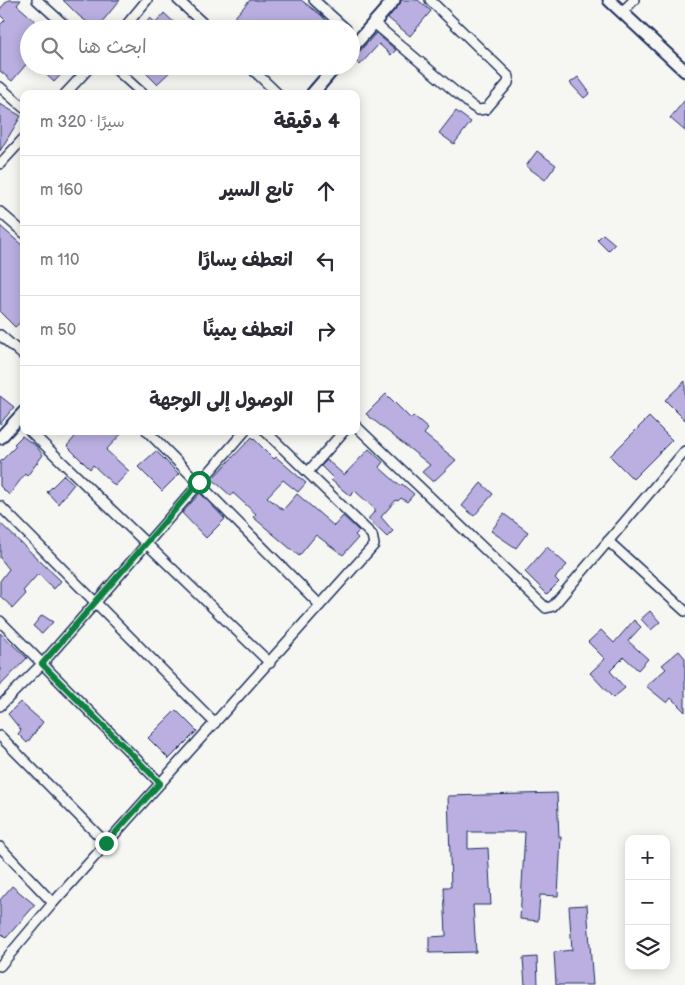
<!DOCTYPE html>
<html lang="ar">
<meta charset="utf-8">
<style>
:root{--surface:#fff;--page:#f7f7f7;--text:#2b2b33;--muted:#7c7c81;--line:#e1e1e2}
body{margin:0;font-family:"Balsamiq Sans","Playpen Sans Arabic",sans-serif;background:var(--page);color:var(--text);direction:rtl}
.controls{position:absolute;right:15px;bottom:15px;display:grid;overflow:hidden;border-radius:10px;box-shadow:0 2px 12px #0003}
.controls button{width:45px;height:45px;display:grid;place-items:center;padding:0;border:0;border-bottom:1px solid var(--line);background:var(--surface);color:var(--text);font:25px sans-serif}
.stop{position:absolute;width:15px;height:15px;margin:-11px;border:4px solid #0b8043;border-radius:50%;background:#fff}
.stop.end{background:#0b8043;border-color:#fff;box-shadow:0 1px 5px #0008}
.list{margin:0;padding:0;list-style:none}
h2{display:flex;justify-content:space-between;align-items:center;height:65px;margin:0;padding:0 20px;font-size:21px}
h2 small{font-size:16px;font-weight:400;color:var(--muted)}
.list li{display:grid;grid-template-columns:32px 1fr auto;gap:15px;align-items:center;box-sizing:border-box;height:70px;padding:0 20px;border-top:1px solid var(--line)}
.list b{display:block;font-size:19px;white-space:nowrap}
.list em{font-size:16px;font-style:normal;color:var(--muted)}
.icon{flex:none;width:28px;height:28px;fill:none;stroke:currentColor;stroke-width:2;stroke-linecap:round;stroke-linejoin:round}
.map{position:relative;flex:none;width:685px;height:985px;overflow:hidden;direction:ltr}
.search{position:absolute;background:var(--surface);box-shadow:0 2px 12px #0003;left:20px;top:20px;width:340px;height:55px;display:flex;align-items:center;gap:12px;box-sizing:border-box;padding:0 18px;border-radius:28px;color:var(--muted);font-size:19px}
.panel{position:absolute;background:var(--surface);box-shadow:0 2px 12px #0003;left:20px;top:90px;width:340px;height:345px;border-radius:10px;direction:rtl}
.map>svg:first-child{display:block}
.building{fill:#baafe0;stroke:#1b2f5e}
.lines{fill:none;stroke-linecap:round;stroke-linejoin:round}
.minor-casing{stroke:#1b2f5e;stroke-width:12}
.tertiary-casing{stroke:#1b2f5e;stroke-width:15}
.minor{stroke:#f6f6f2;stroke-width:9}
.tertiary{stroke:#f6f6f2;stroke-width:11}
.route{stroke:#0b8043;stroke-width:6}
</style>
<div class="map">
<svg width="685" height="985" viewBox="0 0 685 985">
<rect width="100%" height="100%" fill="#f6f6f2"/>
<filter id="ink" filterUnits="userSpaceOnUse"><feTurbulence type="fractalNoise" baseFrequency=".02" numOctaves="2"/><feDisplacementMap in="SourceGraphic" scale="10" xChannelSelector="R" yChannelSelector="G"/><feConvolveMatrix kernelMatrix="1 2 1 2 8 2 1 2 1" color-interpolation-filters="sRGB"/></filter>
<g filter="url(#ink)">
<!-- building -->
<g class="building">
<path d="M8,0H21L17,5L44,29H29V61L12,81L0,71V25L5,20L0,15V9Z"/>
<path d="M63,0H120L96,29L78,15Z"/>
<path d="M250,0H301L321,15L334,29H224Z"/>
<path d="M401,0H418L431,11L410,36L388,18Z"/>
<path d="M164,13L181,29H141L150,18L156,23Z"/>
<path d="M376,33L396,50L391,55L379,44L360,65L353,59Z"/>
<path d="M37,66H69L54,82Z"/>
<path d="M147,66H176L157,84L143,70Z"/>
<path d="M578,77L590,93L584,98L570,83Z"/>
<path d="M685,100V131L670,118Z"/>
<path d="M0,104L21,116L0,151Z"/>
<path d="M456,111L471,122L454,144L439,133Z"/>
<path d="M537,151L556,165L545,180L526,166Z"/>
<path d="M0,226L24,247V319L15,327L0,312Z"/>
<path d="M603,234L615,244L608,251L597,240Z"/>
<path d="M685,381V420L665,400Z"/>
<path d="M386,394L411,419L413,416L428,429L424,434L456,460L433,482L422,472L430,465L366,414Z"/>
<path d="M0,396L14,407L0,424Z"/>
<path d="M649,417L672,440L633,479L610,456Z"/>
<path d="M80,431H124L106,450L129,471L115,486L93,465L90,469L67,446Z"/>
<path d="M22,436L36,446L43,455L27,476L25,474L9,495L0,486V462L16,446L14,444Z"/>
<path d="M252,437L274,459L276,457L306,483L298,492L283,480L267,497L283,510L297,494L334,526L343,516L359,531L355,535L358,538L343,555L316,535L299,556L253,517L256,514L233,493L231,496L212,479Z"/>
<path d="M369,449L383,462L379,467L400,486L402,484L414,494L407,502L401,498L398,501L396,500L381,517L393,531L387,537L368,519L376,510L355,491L350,496L331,480L333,478L321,466L327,460L344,475Z"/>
<path d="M156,451L179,474L162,491L138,467Z"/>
<path d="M64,475L74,484L58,504L47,492Z"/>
<path d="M481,483L493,494L474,516L462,506Z"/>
<path d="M200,493L225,519L206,538L182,513Z"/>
<path d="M504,514L528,532L516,548L491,531Z"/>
<path d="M0,523L61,581L54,589L38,574L23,591L26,594L13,608L0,596V581L9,569L0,558Z"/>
<path d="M547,547L567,565L555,578L559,582L547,594L525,572Z"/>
<path d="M650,611L660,622L651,630L641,619Z"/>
<path d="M42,615L53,622L42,634L33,626Z"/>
<path d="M634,620L641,627L628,641L648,659L638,670L624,657L610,671L625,688L613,698L590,673L605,659L588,642L601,630L614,643Z"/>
<path d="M0,633L27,658L0,686Z"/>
<path d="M679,651L685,658V712L671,698L667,703L646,686L666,669L662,665Z"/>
<path d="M20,702L43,722L27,743L18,734L21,730L8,714Z"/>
<path d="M176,710L197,731L169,759L148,738Z"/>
<path d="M557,793L559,837H561L558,896L540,895L538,921L520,919L525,832H468V849L488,848L491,905H473L476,952L429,953V937L446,936L444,887H451L448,796Z"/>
<path d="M12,886L35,905L6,938L0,932V900Z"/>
<path d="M587,905L593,985H556L554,952L572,950L569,906Z"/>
<path d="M537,957L538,985H525L523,958Z"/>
</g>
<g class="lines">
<defs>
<g id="minor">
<path d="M37,0L69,29"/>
<path d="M178,0L209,29"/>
<path d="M314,0L346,29"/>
<path d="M622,12L634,0"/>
<path d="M374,23L472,106L478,110L486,109L508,83L509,77L430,0"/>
<path d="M123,29L147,0"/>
<path d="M112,66L143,94"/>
<path d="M249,66L278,94"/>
<path d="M0,87L24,108"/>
<path d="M65,94L91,66"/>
<path d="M0,164L24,138"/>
<path d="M0,212L24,233"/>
<path d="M0,335L24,356"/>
<path d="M356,426L546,608L553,606L685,451"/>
<path d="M30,431L270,663"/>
<path d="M147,431L320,605"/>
<path d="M308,472L344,431"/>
<path d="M0,506L215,723"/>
<path d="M608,541L685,611"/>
<path d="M0,621L160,783"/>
<path d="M0,706L42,664L245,431"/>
<path d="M0,736L106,843"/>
<path d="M0,847L53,903"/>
<path d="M0,966L53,903L374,545L372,535L265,431"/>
</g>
<g id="tertiary">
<path d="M609,0L685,71"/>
<path d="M351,49L394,0"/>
<path d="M312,94L336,66"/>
<path d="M0,438L24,412"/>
</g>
</defs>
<!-- minor casing -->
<use href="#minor" class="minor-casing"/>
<!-- tertiary casing -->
<use href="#tertiary" class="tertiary-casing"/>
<!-- minor -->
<use href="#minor" class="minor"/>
<!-- tertiary -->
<use href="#tertiary" class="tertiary"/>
</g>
</g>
<g class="lines" filter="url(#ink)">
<!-- route -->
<path class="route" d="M106,843L160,783L42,664L199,482"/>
</g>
</svg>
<div class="controls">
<button>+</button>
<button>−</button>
<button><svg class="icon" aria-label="layers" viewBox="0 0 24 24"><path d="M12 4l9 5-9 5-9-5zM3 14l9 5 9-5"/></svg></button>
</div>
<div class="stop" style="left:199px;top:482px"></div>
<div class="stop end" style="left:106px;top:843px"></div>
<div class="search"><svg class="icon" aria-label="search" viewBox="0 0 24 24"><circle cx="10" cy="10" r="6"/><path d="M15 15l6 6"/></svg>ابحث هنا</div>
<section class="panel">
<h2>4 دقيقة<small>سيرًا · 320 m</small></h2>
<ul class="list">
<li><svg class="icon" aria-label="ahead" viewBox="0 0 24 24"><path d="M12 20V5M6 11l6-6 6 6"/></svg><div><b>تابع السير</b></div><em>160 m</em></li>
<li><svg class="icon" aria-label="left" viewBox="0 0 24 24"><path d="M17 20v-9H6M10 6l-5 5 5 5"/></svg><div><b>انعطف يسارًا</b></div><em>110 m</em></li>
<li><svg class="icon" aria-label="right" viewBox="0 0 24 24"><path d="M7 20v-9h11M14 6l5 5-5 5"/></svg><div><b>انعطف يمينًا</b></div><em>50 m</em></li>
<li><svg class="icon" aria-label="arrive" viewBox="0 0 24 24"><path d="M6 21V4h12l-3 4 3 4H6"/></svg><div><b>الوصول إلى الوجهة</b></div></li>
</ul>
</section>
</div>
